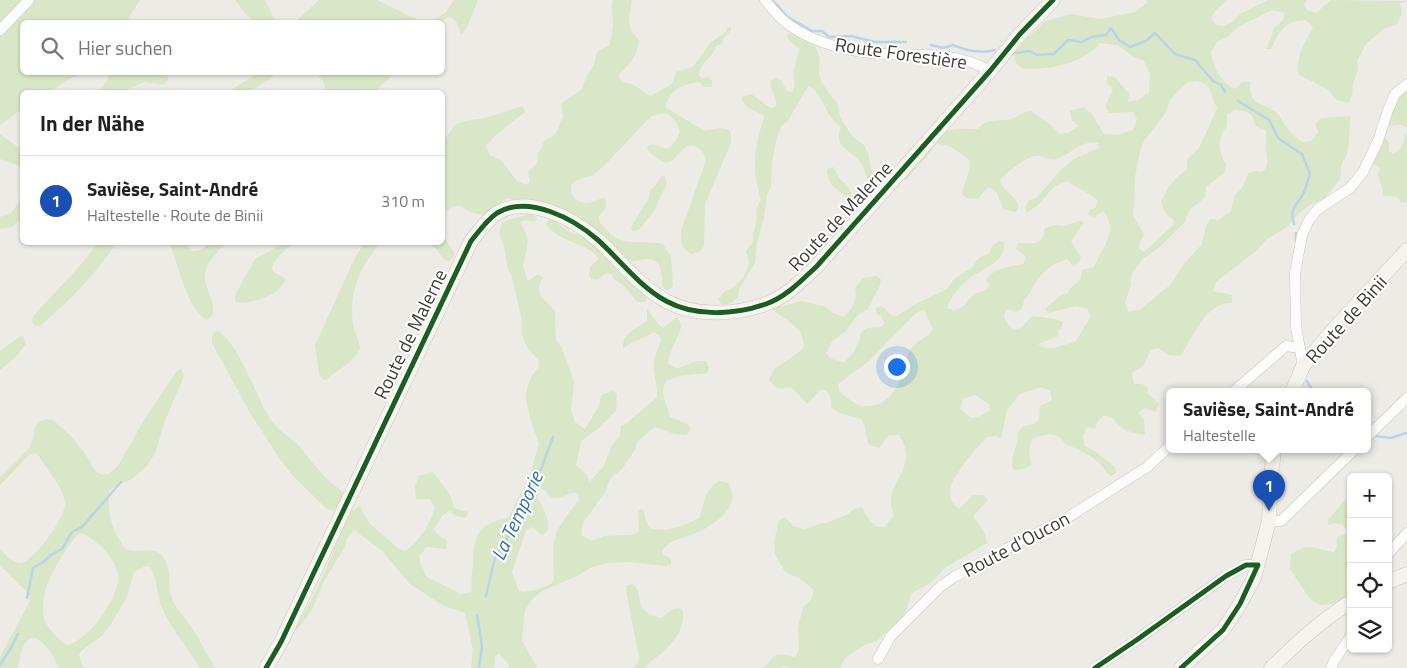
<!DOCTYPE html>
<html lang="de">
<meta charset="utf-8">
<style>
:root{--surface:#fff;--page:#f6f6f6;--text:#202124;--muted:#757577;--line:#e0e0e0;--accent:#7d7972}
body{margin:0;font-family:"Titillium Web",sans-serif;background:var(--page);color:var(--text)}
.controls{position:absolute;right:15px;bottom:15px;display:grid;overflow:hidden;border-radius:8px;box-shadow:0 1px 4px #0004}
.controls button{width:45px;height:45px;display:grid;place-items:center;padding:0;border:0;border-bottom:1px solid var(--line);background:var(--surface);color:var(--text);font:25px sans-serif}
.you{position:absolute;left:896px;top:366px;width:18px;height:18px;margin:-12px;border:4px solid #fff;border-radius:50%;background:#1a73e8;box-shadow:0 0 0 8px #1a73e833}
.badge{display:grid;place-items:center;width:32px;height:32px;border-radius:50%;background:var(--accent);color:#fff;font-size:16px;font-weight:700}
.pin{position:absolute;translate:-50% -41px;filter:drop-shadow(0 1px 2px #0008)}
.pin::after{content:'';position:absolute;top:26px;width:18px;height:15px;background:inherit;clip-path:polygon(0 0,100% 0,50% 100%)}
.popup{position:absolute;left:1166px;top:388px;width:205px;height:65px;box-sizing:border-box;display:grid;place-content:center;border-radius:8px;background:var(--surface);filter:drop-shadow(0 1px 4px #0005);font-size:16px;white-space:nowrap;color:var(--muted)}
.popup b{font-size:19px;color:var(--text)}
.popup::after{content:'';position:absolute;left:50%;top:100%;margin-left:-10px;border:10px solid transparent;border-top-color:var(--surface)}
.list{margin:0;padding:0;list-style:none}
h2{display:flex;justify-content:space-between;align-items:center;height:65px;margin:0;padding:0 20px;font-size:21px}
h2 small{font-size:16px;font-weight:400;color:var(--muted)}
.list li{display:grid;grid-template-columns:32px 1fr auto;gap:15px;align-items:center;box-sizing:border-box;height:90px;padding:0 20px;border-top:1px solid var(--line)}
.list b{display:block;font-size:19px;white-space:nowrap}
.list p{margin:0;font-size:16px;white-space:nowrap;color:var(--muted)}
.list em{font-size:16px;font-style:normal;color:var(--muted)}
.icon{flex:none;width:28px;height:28px;fill:none;stroke:currentColor;stroke-width:2;stroke-linecap:round;stroke-linejoin:round}
.map{position:relative;flex:none;width:1407px;height:668px;overflow:hidden}
.search{position:absolute;background:var(--surface);box-shadow:0 1px 4px #0004;left:20px;top:20px;width:425px;height:55px;display:flex;align-items:center;gap:12px;box-sizing:border-box;padding:0 18px;border-radius:8px;color:var(--muted);font-size:19px}
.panel{position:absolute;background:var(--surface);box-shadow:0 1px 4px #0004;left:20px;top:90px;width:425px;height:155px;border-radius:8px}
.map>svg:first-child{display:block}
.green{fill:#d9e6c7;fill-rule:evenodd}
.lines{fill:none;stroke-linecap:round;stroke-linejoin:round}
.stream{stroke:#b9d4e8;stroke-width:2.5}
.street-casing{stroke:#c9c7c2;stroke-width:11}
.secondary-casing{stroke:#ccc8be;stroke-width:15}
.street{stroke:#fcfcfb;stroke-width:10}
.secondary{stroke:#f5f3ed;stroke-width:14}
.cycleway-casing{stroke:#fff;stroke-width:8}
.cycleway{stroke:#1b5e20;stroke-width:5}
.labels{text-anchor:middle;stroke-width:4;stroke-linejoin:round;paint-order:stroke}
.street-label{font-size:19px;fill:#413c34;stroke:#fff}
.water-label{font-size:20px;font-style:italic;fill:#3671a3;stroke:#fff}
</style>
<div class="map">
<svg width="1407" height="668" viewBox="0 0 1407 668">
<rect width="100%" height="100%" fill="#edebe6"/>
<!-- green -->
<g class="green">
<path d="M0,0H140L126,22H22V72L81,73L48,92H22V109L0,125Z"/>
<path d="M236,0H265L274,18L280,22C256,23 249,23 236,0Z"/>
<path d="M319,0H377L420,21L434,20L446,12L454,0H478L466,29L461,34L456,21L450,17L439,22H295Z"/>
<path d="M613,0H632C629,17 625,27 639,40C638,56 629,65 618,75L622,82L634,85L650,96L672,84L676,72L694,66L710,43L726,32L727,28L731,27V31L723,39L722,44L716,46C713,58 700,62 699,76L703,78L709,77L712,81V87H704L699,82C682,85 671,88 665,107L704,131L720,128L728,129L731,134V143L705,204L704,246L699,252L691,254C681,248 681,242 681,231L706,160C704,150 693,140 683,149C674,157 671,170 657,158C653,155 648,152 647,147C659,136 666,166 680,131C674,114 667,110 650,117L604,166L593,175L577,180L571,185V193C579,206 589,205 602,198L605,199C608,207 604,210 599,216V221C621,251 633,238 663,244L671,257L673,286L670,289L666,290L663,287C662,276 662,258 647,259C641,259 637,262 631,261L520,201L507,198C498,203 492,214 481,214C463,215 463,195 443,214V141L456,124L471,120L485,118L523,106L525,112L495,136L486,146L490,155L501,160L517,181L526,185L530,182L528,172L538,162V153L541,149L544,141L552,137L556,133L563,116L561,106L563,102L581,90L587,76L594,64L597,52L610,45C611,40 613,28 613,24C613,16 610,9 613,0Z"/>
<path d="M1147,0H1228L1216,10L1211,18L1216,25L1223,26L1232,22L1240,14L1268,0H1307L1304,4L1307,10L1316,13L1331,0L1407,1L1400,3L1402,14L1397,24L1384,29L1366,44L1357,61L1358,70L1353,83L1352,95L1349,103L1337,100L1327,89L1299,75C1295,57 1305,43 1313,27L1306,20C1284,20 1280,31 1271,49H1266L1272,36L1273,29L1283,20L1285,13L1272,10L1238,27L1229,36L1217,42L1211,52C1214,68 1220,82 1235,89L1242,82L1250,81C1249,96 1252,102 1267,107C1270,109 1274,110 1277,113C1287,126 1286,131 1302,142L1312,141L1318,132L1315,124L1321,118L1350,116L1349,140L1347,154L1341,166L1340,179L1324,199L1310,205L1299,213L1287,227L1267,239L1256,251L1216,282L1213,291L1232,295V303C1204,302 1193,339 1180,356L1168,355L1158,348L1151,350L1143,366L1132,373L1134,384H1142L1148,388L1147,393L1159,403L1156,412L1144,408L1138,413L1144,419L1145,434C1139,435 1125,431 1121,427C1113,420 1117,420 1104,415L1098,421L1095,429L1087,427L1083,436L1085,446L1093,450L1115,467L1116,473L1111,476C1106,473 1104,468 1100,464C1090,454 1078,449 1065,444C1058,430 1043,434 1032,439L1029,450L1031,465L1024,469L1013,470C1009,453 1019,448 1018,433L1023,426L1034,424L1039,420L1040,406L1052,400L1050,391L1041,387L1020,394L1007,410L1001,439L996,436L987,437C977,447 949,479 950,492C950,500 953,504 959,509L973,495H983L988,500L973,516L985,534L987,543L946,567L932,582L912,593L904,616L877,641L866,644L846,657L840,668H791L784,666L780,668H762C767,665 768,663 771,659C777,651 787,656 795,657L799,650L798,628L803,607L811,600L814,590L799,578L785,572L775,554L774,541L779,521L785,517L793,526L805,529L822,523H827L848,514L854,509L862,507L870,521L877,527H885L894,514C882,491 908,474 906,454C906,447 903,441 899,435H889L879,448L869,445C865,436 867,427 861,419L839,413L831,407C831,399 831,394 823,389L818,392L808,404C801,399 798,392 790,387C779,390 776,389 769,380L774,369L799,352L804,347C804,327 786,320 772,310L777,305L783,306L802,301L826,307L833,313L843,317C852,312 858,298 855,288L863,278L876,276L881,279L880,285L868,309L858,315L845,332L832,341L826,353L831,359L844,362L853,353L859,341L861,333L867,328L882,327L884,322L881,316L876,313V308L882,306L891,315L897,316L914,305L943,291L949,287L954,279L973,267C976,259 981,256 989,254L992,246L999,241L1004,242C1007,261 984,268 971,277C961,285 951,296 947,308L954,310L964,306L968,300L976,293L986,290L990,286L986,281C991,268 1011,267 1023,264L1026,258L1022,253L1015,249L1019,243C1035,243 1042,247 1045,228L1056,225L1065,226L1081,220L1084,223L1071,241L1081,257L1079,263L1072,265L1068,259C1049,265 1044,270 1033,287C1030,292 1029,296 1024,300L1022,309L1016,312L1008,309L1004,315L1006,322L1014,330L1022,327L1032,316L1055,319L1063,322V325L1058,331L1059,335C1054,340 1045,340 1038,344C1049,353 1063,345 1076,341L1091,316L1087,309L1076,306L1048,313L1045,309L1060,296L1068,293C1072,281 1081,288 1082,270L1094,267C1102,248 1120,230 1103,211L1094,217L1088,215L1090,210L1096,207L1097,200L1092,196L1067,181C1052,186 1051,191 1041,202C1038,206 1032,209 1027,212L1025,208L1028,201L1037,197L1061,170L1074,159L1099,148L1098,143C1081,140 1074,152 1059,158C1051,162 1047,157 1040,156C1029,154 1007,172 1000,180C1003,193 1016,194 1019,207L1016,212L1003,209L997,193L990,187L986,189L978,199L967,198L962,194C964,182 970,173 970,161C960,153 950,143 936,144C928,157 916,167 906,180L903,179L940,134C953,127 965,129 978,129C987,117 999,122 1011,119C1017,117 1024,113 1030,110L1051,125L1058,134L1068,133L1079,126L1072,120L1070,111L1083,107L1091,113L1104,134L1117,135L1133,130L1137,119L1133,112L1109,113L1105,106L1113,90L1107,83V76L1115,77L1129,94L1128,102L1138,100L1149,92L1150,73L1144,61L1134,57L1117,45L1100,43C1081,65 1051,69 1023,69L1016,63L1012,52L1019,44L1034,32L1044,22L1070,14L1101,19L1135,12L1147,3ZM1197,81C1216,86 1207,93 1217,107L1216,111L1199,148L1187,159V170C1174,177 1167,189 1161,202L1165,212L1174,221L1173,225L1144,252L1139,248L1140,241L1144,234L1133,216L1135,188V177L1140,151L1144,141L1165,114L1170,100L1186,83ZM1234,110L1244,111L1252,115C1254,125 1256,128 1266,130C1267,137 1266,141 1266,147C1266,157 1271,164 1262,172L1254,171L1248,174L1242,188L1235,195L1231,211L1218,220L1210,219L1206,226L1202,244L1184,264L1171,284L1141,309L1129,312L1125,303L1131,284L1130,279L1134,270L1143,259L1160,247L1185,222L1190,209L1200,202L1205,196L1206,187L1224,173L1226,164C1218,152 1217,138 1227,126V115ZM924,310L933,329C928,338 917,340 911,349C905,358 905,366 902,375C896,394 880,411 859,405C855,403 843,396 840,392C839,390 839,387 838,384L869,361L914,315L920,311ZM975,395L989,404L990,410L978,417L971,418L960,409L963,399Z"/>
<path d="M790,33L815,46L820,58L819,73L821,81L833,99L837,102L840,117L852,136L864,145L868,153L871,169L877,184V188H873C867,181 866,174 863,166C856,151 831,149 841,127C824,116 823,91 808,86L788,121L781,126L776,141L772,164L771,187L767,195L764,217L757,243L755,263L739,289L738,297L732,303L722,305L718,299L726,290C736,290 747,273 749,263C749,260 747,254 746,251L753,242C752,231 759,220 756,209L761,200C755,179 753,166 757,144C758,135 762,126 764,116C755,109 743,109 742,97L751,94C759,98 763,104 771,108L776,106C777,94 770,91 770,81L776,77L781,80L787,91L792,92C798,80 792,82 794,71C795,63 798,57 799,49L788,39L787,34Z"/>
<path d="M108,73L165,74L168,77V81L163,85L144,82L122,92H99L108,79Z"/>
<path d="M258,73H276L269,80L247,92H230L231,90Z"/>
<path d="M317,73H396L380,86L376,92H325V85Z"/>
<path d="M1405,91H1407V128C1402,124 1398,124 1392,126L1389,125C1387,114 1397,97 1405,91Z"/>
<path d="M1407,132V202L1401,203C1398,194 1392,197 1384,196L1378,174L1380,167L1373,164L1383,140L1387,139L1389,143V151L1393,154L1401,148Z"/>
<path d="M0,134L22,150V167L0,159Z"/>
<path d="M833,167L839,178L848,187L852,196L859,201L860,205L855,211C851,207 851,205 849,201C842,188 828,191 827,169Z"/>
<path d="M662,175L665,177L667,184L659,199L656,208L640,229L633,231L631,228L649,197L650,190L655,186Z"/>
<path d="M22,199V219L12,227L0,229V217L11,213Z"/>
<path d="M530,214L537,217L535,222L525,220L520,222L525,231L528,239L527,248L523,266L528,281L538,274L543,278L539,286L540,295L555,311L556,340L562,348L574,382L571,411L575,422L585,429L599,406L601,395L613,391L617,394L616,411L599,428L581,441L576,465L587,475L589,482L603,467L613,443L620,436L621,426L627,423L657,397C658,385 652,371 654,361C655,353 660,346 662,338L654,332C643,339 632,340 623,349C622,332 637,329 647,321V309C653,316 656,323 663,328L677,317L682,325C678,338 670,349 668,363L677,369L696,361H706L709,368L707,373L679,376L666,381C659,393 667,404 670,417L689,425L691,430L686,435L675,434L655,427L637,442L635,450L622,469L610,479L605,492L583,523L581,535L592,541L604,536L628,535L635,534L639,531L638,511L641,509L644,511L646,522L651,529C668,532 684,526 699,518C705,504 704,489 719,481L728,483C741,502 723,518 706,528C693,537 671,537 662,551L663,555L669,557L671,559V564L666,566L629,562L607,563L590,568L577,576L542,591L533,598L525,610L522,640L537,668H509L507,662L499,654L495,656L494,668H471L473,650L465,613L444,606L410,584L381,550L354,530L346,540L345,547L324,581L312,610L297,630L295,628C318,592 333,553 348,513L360,506L370,524L399,549L406,551C421,538 429,526 435,508L430,499H416L415,487L419,476L433,472C441,483 452,494 454,508L468,512L466,518L457,516L449,511L442,516L434,530L439,536L447,540L446,549L427,547L419,556L421,565L427,577L461,594L472,592C471,583 472,574 473,565C474,535 477,524 508,518L529,478L539,443L531,422L526,399L527,388L532,376L538,368L539,361L527,347L522,335V321L512,277L508,270L504,246L499,234L502,223L511,219ZM541,488C547,491 548,497 554,498C563,499 570,491 578,493L579,499L557,530L553,547L554,579L551,584L536,590L523,592L519,591L512,572L526,530L533,527L540,534H545C554,522 541,507 537,496L539,490Z"/>
<path d="M549,220H553L570,232L580,235L599,248L643,291L647,300L643,302H637L624,286L614,279L611,274L606,273L598,280L591,279L589,275L590,267L599,259C589,242 558,243 546,224Z"/>
<path d="M443,236L454,252L453,258L449,261L445,260L431,243L442,242Z"/>
<path d="M98,243H115V245C95,275 68,302 40,326L34,325L32,321L33,316L79,267Z"/>
<path d="M170,243H186L191,251C198,252 204,249 208,243H226C217,251 207,262 205,275C203,289 224,313 206,320C186,305 178,266 170,243Z"/>
<path d="M284,243H294C285,250 274,258 272,270C276,275 281,274 285,279C283,295 249,305 235,302V295L255,259Z"/>
<path d="M364,243H380C359,267 347,297 354,329C356,336 359,341 360,348C355,362 337,370 326,380L322,379L319,374L315,345L354,260Z"/>
<path d="M218,331C238,343 256,395 269,417C278,432 289,435 299,446C312,462 324,479 342,491L343,496L337,508L332,510L327,509L293,476L280,459L250,413L212,343V337L214,332Z"/>
<path d="M23,336L26,344L16,357L0,370V351L19,337Z"/>
<path d="M181,369L184,376L164,423L155,453L147,466L132,479L112,488L109,491C108,510 110,527 121,542C123,546 124,549 128,550C142,554 157,543 166,562C172,574 167,587 172,599C176,609 186,619 192,628C200,641 207,655 215,668H200C188,647 171,630 162,608C156,595 158,578 150,567L145,566L134,572L127,597L111,624L102,636L82,650L79,655L82,665L85,668H59C53,655 47,644 34,637C21,640 21,656 18,668H0V657L31,599L25,590L0,565V548C5,554 12,563 21,563C35,561 66,516 65,503C65,490 46,468 39,456L35,453L30,454L0,485V477L29,448L33,439L35,427L38,422L46,419L53,420L71,436L86,455L96,472L103,475L109,474L118,466L143,422L177,371ZM81,533C96,539 116,558 118,575C121,596 87,643 66,645C58,638 47,629 44,618C39,593 54,567 68,547C72,541 75,536 81,533Z"/>
<path d="M1344,501L1351,503V518L1345,522L1351,526C1351,542 1356,593 1342,601C1336,604 1326,604 1319,605L1310,599L1290,569L1291,554C1311,542 1312,548 1334,552L1337,546V537L1346,534L1349,531C1342,523 1339,522 1328,525V520Z"/>
<path d="M633,584C646,595 630,611 661,618C668,614 673,606 682,609C687,625 674,643 662,653C656,658 649,661 645,668H633L638,663L639,658L626,590L627,585Z"/>
</g>
<g class="lines">
<!-- stream -->
<g class="stream">
<path d="M772,0L788,17L812,31H822L829,37L851,36L875,42H906"/>
<path d="M931,45L943,48L953,45C967,51 980,54 995,50"/>
<path d="M1016,53L1030,51L1037,55L1054,54L1068,40L1082,42L1091,37L1106,35L1111,28L1119,40L1130,47L1146,41L1155,33L1175,54L1195,60L1213,81L1221,85L1225,92"/>
<path d="M1238,101L1269,120L1279,139L1302,154L1310,174C1308,180 1306,188 1303,194C1297,206 1289,207 1294,224"/>
<path d="M1296,233V241"/>
<path d="M1307,381C1312,392 1314,389 1322,392"/>
<path d="M1376,436L1390,438L1407,433"/>
<path d="M486,596L495,558L520,517L536,482L553,437"/>
<path d="M27,598L33,568L42,563L51,555L62,549L72,532L82,527L121,482"/>
<path d="M477,615L482,646L479,668"/>
<path d="M0,665L11,648L18,634"/>
</g>
<defs>
<g id="street">
<path d="M765,0C772,9 779,18 789,25C816,44 853,53 886,54C924,56 955,51 990,71"/>
<path d="M0,30L29,0"/>
<path d="M1303,366L1296,327L1295,273L1302,235L1309,220L1318,209L1350,188L1363,172L1378,141L1388,110L1395,94L1407,84"/>
<path d="M1233,392L1286,346L1300,348"/>
<path d="M1368,436L1407,398"/>
<path d="M1269,521H1281L1354,450"/>
<path d="M1388,554L1407,533"/>
<path d="M878,659L891,636L940,587L954,577L1006,549L1067,518L1147,467L1170,446"/>
<path d="M1095,668L1138,639L1226,576L1246,565H1258"/>
<path d="M1331,668L1334,661L1351,636"/>
</g>
<g id="secondary">
<path d="M1292,392L1303,366L1331,332L1407,250"/>
<path d="M1388,582L1407,574"/>
<path d="M266,668L281,642L471,241C479,231 487,220 497,213C528,194 574,219 598,240C620,260 639,286 666,301C695,317 735,315 766,304C786,297 802,280 817,266L990,71L1020,34L1053,0"/>
<path d="M1181,668L1223,630L1240,604L1254,578L1269,521L1271,478L1274,450"/>
<path d="M1271,668C1296,644 1321,620 1351,602"/>
</g>
</defs>
<!-- street casing -->
<use href="#street" class="street-casing"/>
<!-- secondary casing -->
<use href="#secondary" class="secondary-casing"/>
<!-- street -->
<use href="#street" class="street"/>
<!-- secondary -->
<use href="#secondary" class="secondary"/>
<defs>
<g id="cycleway">
<path d="M266,668L281,642L471,241C479,231 487,220 497,213C528,194 574,219 598,240C620,260 639,286 666,301C695,317 735,315 766,304C786,297 802,280 817,266L990,71L1020,34L1053,0"/>
<path d="M1095,668L1138,639L1226,576L1246,565H1258L1240,604L1223,630L1181,668"/>
</g>
</defs>
<!-- cycleway casing -->
<use href="#cycleway" class="cycleway-casing"/>
<!-- cycleway -->
<use href="#cycleway" class="cycleway"/>
</g>
<g class="labels">
<!-- street labels -->
<g class="street-label">
<text transform="translate(901 53) rotate(8)" y="7">Route Forestière</text>
<text transform="translate(840 216) rotate(-47)" y="7">Route de Malerne</text>
<text transform="translate(1346 319) rotate(-48)" y="7">Route de Binii</text>
<text transform="translate(410 334) rotate(-64)" y="7">Route de Malerne</text>
<text transform="translate(1016 544) rotate(-28)" y="7">Route d'Oucon</text>
</g>
<!-- water labels -->
<g class="water-label">
<text transform="translate(517 516) rotate(-65)" y="7">La Temporie</text>
</g>
</g>
</svg>
<div class="controls">
<button>+</button>
<button>−</button>
<button><svg class="icon" aria-label="locate" viewBox="0 0 24 24"><circle cx="12" cy="12" r="6"/><path d="M12 2v4M12 18v4M2 12h4M18 12h4"/></svg></button>
<button><svg class="icon" aria-label="layers" viewBox="0 0 24 24"><path d="M12 4l9 5-9 5-9-5zM3 14l9 5 9-5"/></svg></button>
</div>
<div class="you"></div>
<div class="pin badge" style="left:1269px;top:511px;background:#1a4fb4">1</div>
<div class="popup"><b>Savièse, Saint-André</b>Haltestelle</div>
<div class="search"><svg class="icon" aria-label="search" viewBox="0 0 24 24"><circle cx="10" cy="10" r="6"/><path d="M15 15l6 6"/></svg>Hier suchen</div>
<section class="panel">
<h2>In der Nähe<small></small></h2>
<ul class="list">
<li><span class="badge" style="background:#1a4fb4">1</span><div><b>Savièse, Saint-André</b><p>Haltestelle · Route de Binii</p></div><em>310 m</em></li>
</ul>
</section>
</div>
